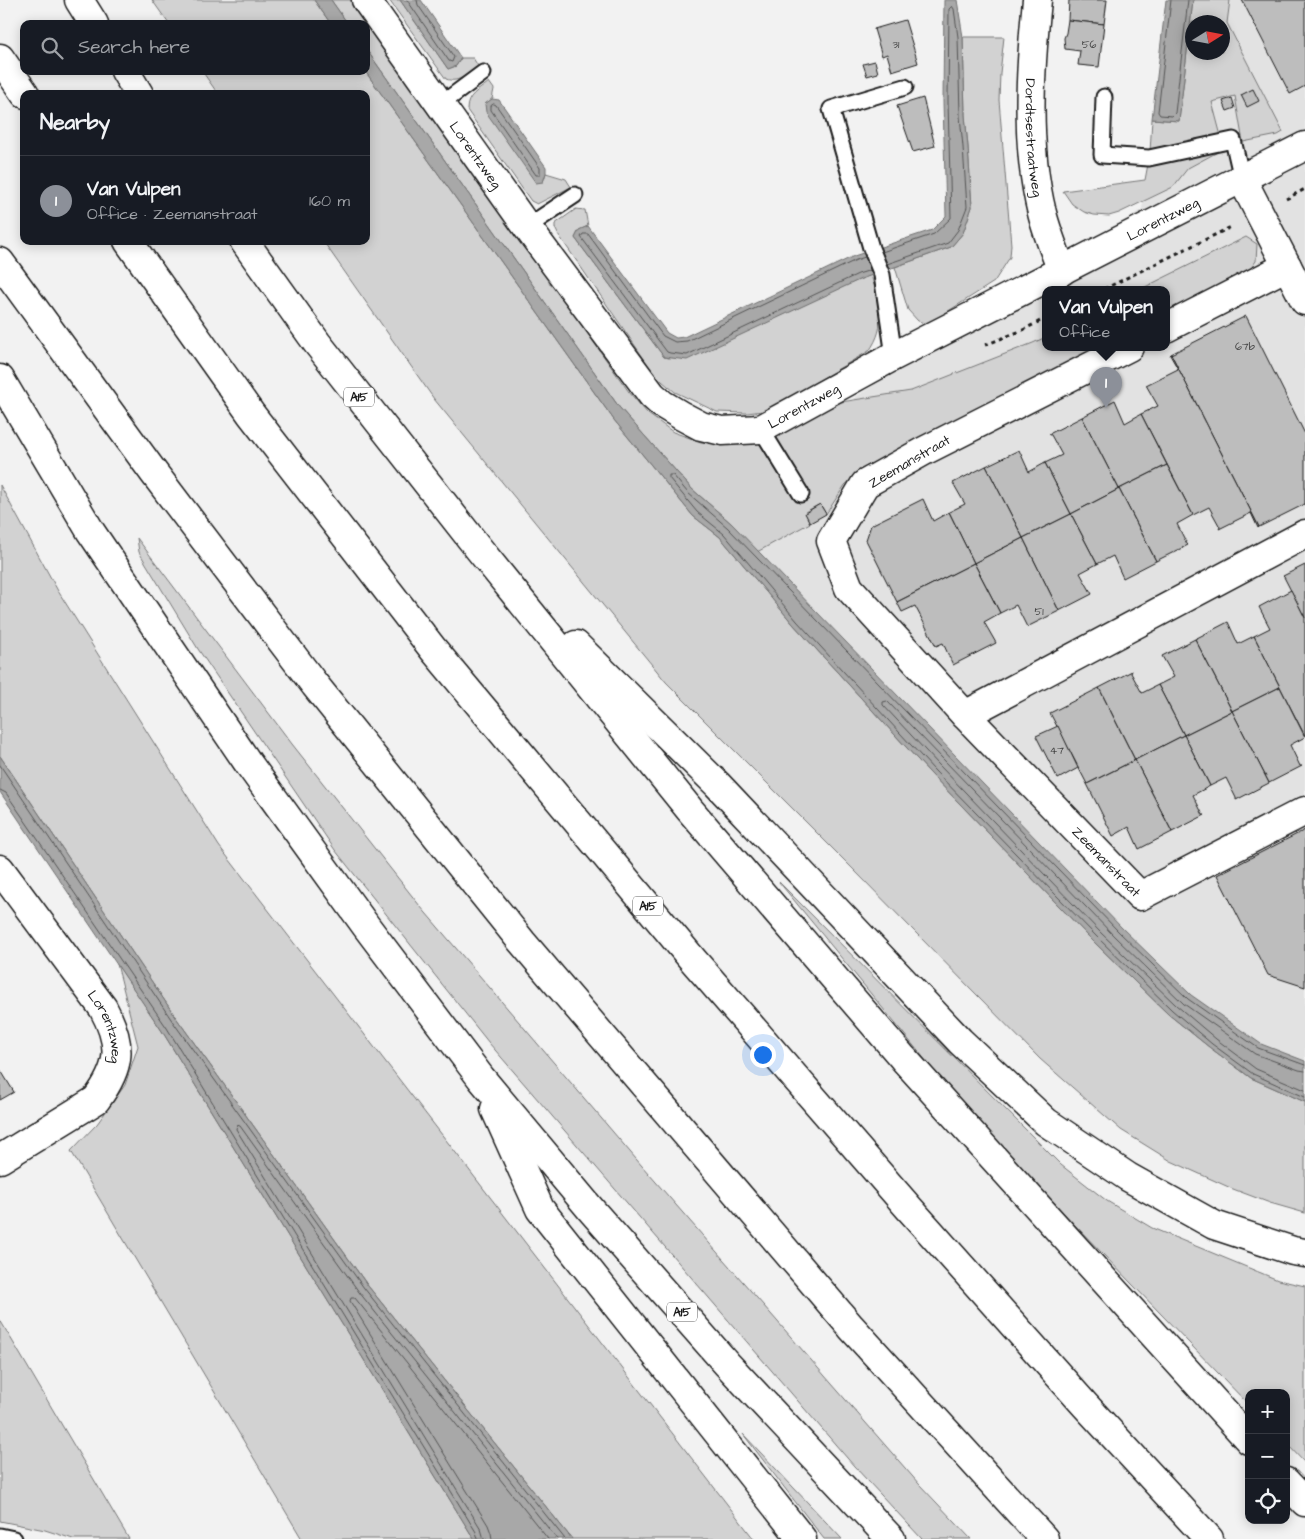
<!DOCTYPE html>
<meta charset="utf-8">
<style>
:root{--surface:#171b24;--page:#20242c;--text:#f1f3f6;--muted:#9ea1a6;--line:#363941;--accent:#8c9099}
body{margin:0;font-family:"Architects Daughter",sans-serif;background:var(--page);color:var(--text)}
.controls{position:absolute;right:15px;bottom:15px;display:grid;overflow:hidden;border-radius:10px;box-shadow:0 2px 12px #0003}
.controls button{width:45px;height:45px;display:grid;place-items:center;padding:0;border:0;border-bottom:1px solid var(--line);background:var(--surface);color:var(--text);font:25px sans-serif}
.compass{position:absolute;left:1185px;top:15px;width:45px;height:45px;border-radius:50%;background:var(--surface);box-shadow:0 2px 12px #0003;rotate:79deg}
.you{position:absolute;left:762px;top:1054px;width:18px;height:18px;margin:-12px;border:4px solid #fff;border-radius:50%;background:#1a73e8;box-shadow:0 0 0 8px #1a73e833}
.badge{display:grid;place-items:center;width:32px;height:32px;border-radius:50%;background:var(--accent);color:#fff;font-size:16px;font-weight:700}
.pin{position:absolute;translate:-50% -41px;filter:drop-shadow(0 1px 2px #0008)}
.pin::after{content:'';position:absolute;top:26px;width:18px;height:15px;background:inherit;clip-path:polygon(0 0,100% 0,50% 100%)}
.popup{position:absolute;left:1042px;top:286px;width:128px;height:65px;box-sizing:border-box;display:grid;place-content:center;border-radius:10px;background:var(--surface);filter:drop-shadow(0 1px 4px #0005);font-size:16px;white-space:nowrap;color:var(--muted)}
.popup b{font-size:19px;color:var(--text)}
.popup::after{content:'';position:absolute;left:50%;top:100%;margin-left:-10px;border:10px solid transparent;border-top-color:var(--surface)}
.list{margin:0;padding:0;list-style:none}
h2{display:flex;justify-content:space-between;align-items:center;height:65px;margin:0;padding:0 20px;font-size:21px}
h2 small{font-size:16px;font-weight:400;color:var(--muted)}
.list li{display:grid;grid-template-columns:32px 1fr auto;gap:15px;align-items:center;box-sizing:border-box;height:90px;padding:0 20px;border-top:1px solid var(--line)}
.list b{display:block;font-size:19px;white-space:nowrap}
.list p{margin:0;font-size:16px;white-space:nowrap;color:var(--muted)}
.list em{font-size:16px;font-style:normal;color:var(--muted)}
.icon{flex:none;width:28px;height:28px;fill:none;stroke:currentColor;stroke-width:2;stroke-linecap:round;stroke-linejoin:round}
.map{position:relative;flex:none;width:1305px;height:1539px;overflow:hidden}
.search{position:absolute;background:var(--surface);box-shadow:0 2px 12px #0003;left:20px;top:20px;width:350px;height:55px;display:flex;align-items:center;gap:12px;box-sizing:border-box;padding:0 18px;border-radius:10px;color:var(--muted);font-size:19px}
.panel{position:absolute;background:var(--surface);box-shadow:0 2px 12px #0003;left:20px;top:90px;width:350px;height:155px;border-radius:10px}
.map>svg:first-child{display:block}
.built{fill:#e2e2e2;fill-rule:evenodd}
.green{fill:#d2d2d2;stroke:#777;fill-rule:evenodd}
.water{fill:#a8a8a8;stroke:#707070}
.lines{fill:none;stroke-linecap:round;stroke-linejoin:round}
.shore{stroke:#545454;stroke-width:1}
.building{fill:#bdbdbd;stroke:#1c1c1c}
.service-casing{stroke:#1c1c1c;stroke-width:19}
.minor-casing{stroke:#1c1c1c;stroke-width:31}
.motorway-casing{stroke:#1c1c1c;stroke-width:31}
.path{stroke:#1c1c1c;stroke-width:3;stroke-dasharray:4 4;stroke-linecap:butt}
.service{stroke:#fff;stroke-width:15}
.minor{stroke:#fff;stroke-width:28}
.motorway{stroke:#fff;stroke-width:28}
.labels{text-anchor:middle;stroke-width:4;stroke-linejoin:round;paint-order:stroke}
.number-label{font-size:11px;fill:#444}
.shield{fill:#fff;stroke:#606060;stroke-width:1}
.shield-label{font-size:12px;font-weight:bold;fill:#1c1c1c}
.street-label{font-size:14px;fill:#1c1c1c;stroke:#fff}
</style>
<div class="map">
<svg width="1305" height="1539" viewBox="0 0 1305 1539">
<rect width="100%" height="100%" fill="#f2f2f2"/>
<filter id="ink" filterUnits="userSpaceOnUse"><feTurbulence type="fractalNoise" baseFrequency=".02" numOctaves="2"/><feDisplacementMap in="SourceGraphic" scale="10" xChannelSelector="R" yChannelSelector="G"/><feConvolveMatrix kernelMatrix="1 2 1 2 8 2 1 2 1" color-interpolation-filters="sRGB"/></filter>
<g filter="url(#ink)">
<!-- built -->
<path class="built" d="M1173,0H1305V1143L648,533L1142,209ZM1192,22H1222V52H1192ZM1046,289H1166V347H1046Z"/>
<!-- green -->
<g class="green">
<path d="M152,0H314L331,24H169Z"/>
<path d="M331,0H351L629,392L648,414L673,432L701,442L727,445L752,443L776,435L841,402L911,391L1033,343L1046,337V347H1102L864,469L845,485L826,514L820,504L805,512L810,523L757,552L732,524L692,489L619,407L366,49V24H348Z"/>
<path d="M389,0H400L448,69L456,66L461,58H473L478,66C468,73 459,84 446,79Z"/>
<path d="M1193,0H1230L1227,23L1283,132L1278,135L1243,142L1235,96L1212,102L1221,136L1150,152L1152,119L1179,121ZM1192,22H1222V52H1192Z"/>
<path d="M963,37H1004L1000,73L999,100L1011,245L1010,257L994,282L928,324L918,321L908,310L895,267L951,247L963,233L972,207L968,147L965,115Z"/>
<path d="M202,71H365L614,420L693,516L720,537L793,624L930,773L1093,941L1168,1014L1209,1047L1251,1078L1305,1102V1213L1270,1203L1233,1189L1171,1161L1121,1130L1040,1059L854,870L666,682L434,399L323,241H366V94H218Z"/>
<path d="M489,82L494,89L492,99L485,104L543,182L546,173L566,179L571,187L537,204L531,201L467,110C467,95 478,91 489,82Z"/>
<path d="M1225,148L1188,168L1173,187L1119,213L1109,216L1094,215L1084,212L1072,204L1063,191L1145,180L1148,164Z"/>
<path d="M576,209L585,210L588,226L579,230L575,238L664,357L669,358L871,275C879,303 888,325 869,351L775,406L763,411L747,413L717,412L675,392L656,376L558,234L555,228V224Z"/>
<path d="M1246,237L1257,244L1256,261L1248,272L1166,314V289H1141Z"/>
<path d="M0,485L58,591L219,846L754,1539H572L368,1286L177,1019L0,756Z"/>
<path d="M137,538L292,744L420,906L642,1166L919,1484L971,1539H922L854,1466L489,1043L335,850L198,649L139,552Z"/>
<path d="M779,882L1061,1165L1107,1201L1152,1228L1278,1280L1305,1286V1463L1286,1443V1393H1249V1405L1073,1223L941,1079Z"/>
<path d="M117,964L162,1031L474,1539H302L71,1151L97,1124L125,1085L138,1046Z"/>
<path d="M0,1320L129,1539H73L45,1530L0,1521Z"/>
<path d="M743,1434L842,1539H824Z"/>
</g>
<!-- water -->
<g class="water">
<path d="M314,0H331L348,24H331Z"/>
<path d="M400,0H421L461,58L456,66L448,69Z"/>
<path d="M944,0H957L963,37L965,115L968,147L972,207L963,233L951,247L861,279L687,360L664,357L575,238L579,230L588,226L667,333L676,338L684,337L854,256L932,230L946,216L943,101Z"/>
<path d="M1166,0H1193L1179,121L1152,119Z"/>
<path d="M366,49L619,407L692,489L732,524L1122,928L1191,995L1261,1044L1305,1061V1102L1251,1078L1209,1047L1168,1014L1093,941L930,773L793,624L720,537L693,516L614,420L365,71H366Z"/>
<path d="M492,99L499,100L546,167V173L543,182L536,183L486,112L485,104Z"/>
<path d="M0,756L177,1019L368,1286L572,1539H474L162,1031L0,792Z"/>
</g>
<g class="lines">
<!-- shore -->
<g class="shore">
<path d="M407,0L449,61L452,62L454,57L418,5L417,0"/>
<path d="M1171,0L1158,112L1160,115L1172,116L1175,113L1188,0"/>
<path d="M494,104L496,105L540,168V175H536L491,110V106Z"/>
<path d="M882,252L934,234L951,218L948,101L949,9L952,6L954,9L958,37L960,116L963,147L967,207L958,230L948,243L887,264"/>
<path d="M865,257L856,260L687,341L675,342L663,336L588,234H583L581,237L667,352L670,353L687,355L858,274L871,270"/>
<path d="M0,765L173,1022L364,1288L565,1539"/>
<path d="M0,790L6,793L167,1028L476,1532L478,1539"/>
<path d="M1305,1065L1258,1048L1188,999L1118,931L728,528L688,493L673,475H669V478L697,512L724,534L797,621L934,770L1097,937L1172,1010L1212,1044L1253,1074L1305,1097"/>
<path d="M1305,1071L1299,1070L1255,1054L1184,1004L1114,936L887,701L883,702V705L939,765L1101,933L1176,1005L1216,1039L1256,1069L1305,1090"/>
<path d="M484,1539L481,1529L236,1129L237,1125L240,1126L359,1292L557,1539"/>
<path d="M492,1539L491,1533L488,1525L350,1301L351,1298H355L548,1539"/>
</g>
</g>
<!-- building -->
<g class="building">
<path d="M1069,0H1107L1104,24L1068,20Z"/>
<path d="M1242,0H1305V86L1290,94Z"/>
<path d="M905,20L918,63L892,71L887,54L882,56L874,29Z"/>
<path d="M1068,20L1104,24L1099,67L1078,65L1080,51L1065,49L1064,38L1066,33Z"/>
<path d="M875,61L878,73L867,76L863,64Z"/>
<path d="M1253,89L1259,101L1247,107L1241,95Z"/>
<path d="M923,98L935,146L913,152L897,106Z"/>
<path d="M1232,98L1235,108L1227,111L1223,101Z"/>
<path d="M1246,316L1305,434V504L1259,527L1171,354Z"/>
<path d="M1171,354L1259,527L1258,528L1251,513L1219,529L1220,527L1209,507L1193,515L1141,414L1158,406L1146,385L1178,369L1170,355Z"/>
<path d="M1115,400L1125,423L1141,414L1167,465L1119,489L1082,417Z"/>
<path d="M1082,417L1119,489L1071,514L1045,463L1062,455L1051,435L1049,434Z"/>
<path d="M1019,450L1029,472L1045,463L1071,514L1023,538L986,466Z"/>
<path d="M1167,465L1193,515L1177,524L1187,544L1188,545L1156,561L1119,489Z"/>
<path d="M986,466L1023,538L974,563L949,512L965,504L953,483Z"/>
<path d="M1119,489L1156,561L1123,578L1113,556L1097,564L1071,514Z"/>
<path d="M923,499L933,521L949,512L974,563L897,602L866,540L871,525Z"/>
<path d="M820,504L826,514L810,523L805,513Z"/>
<path d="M1071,514L1097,564L1080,573L1092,594L1059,611L1023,538Z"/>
<path d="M1023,538L1059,611L1027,627L1016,605L1000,613L974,563Z"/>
<path d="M974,563L1000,613L984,622L996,643L953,665L943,643L936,646L915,606L902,612L897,602Z"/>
<path d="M1305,565V618L1284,577L1283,576Z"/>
<path d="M1291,590L1305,618V736L1254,636L1270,628L1259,607Z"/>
<path d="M1228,622L1238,644L1254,636L1280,687L1232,711L1195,639Z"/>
<path d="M1195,639L1232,711L1184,735L1158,685L1174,677L1162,656Z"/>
<path d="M1132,671L1131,673L1142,693L1158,685L1184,735L1135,760L1099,688Z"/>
<path d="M1280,687L1305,737L1290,745L1300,766H1302L1269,783L1232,711Z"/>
<path d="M1099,688L1135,760L1087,784L1050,713Z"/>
<path d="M1232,711L1269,783L1236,800V798L1226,778L1210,786L1184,735Z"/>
<path d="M1058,726L1078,768L1058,779L1036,736Z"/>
<path d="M1184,735L1210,786L1193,795L1203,815H1205L1172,832L1135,760Z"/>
<path d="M1135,760L1172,832L1139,849L1129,827L1113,836L1087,784Z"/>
<path d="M1305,830V987L1268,975L1217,875Z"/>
<path d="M0,1069L14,1092L0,1100Z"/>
</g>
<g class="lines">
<defs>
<g id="service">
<path d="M1104,97L1102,155L1149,158L1233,140L1242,179"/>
<path d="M440,105L483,73"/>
<path d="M527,227L575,195"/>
<path d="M894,356L882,275L871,248L831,109L905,87"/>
<path d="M761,429L801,494"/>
<path d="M0,1536L14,1539"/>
</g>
<g id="minor">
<path id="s1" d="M366,0L527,227L652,395L662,404L682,416L701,426L722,431L761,429L894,356L1305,146"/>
<path id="s2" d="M1037,0C1030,70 1025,144 1042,213C1047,233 1055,252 1062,271"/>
<path d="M1242,179L1305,301"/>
<path d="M1166,328L1287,266"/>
<path id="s3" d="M1129,347L924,451L865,484L831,541L849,588L965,715L1140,896L1305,811"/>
<path d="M965,715L1305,534"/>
<path id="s4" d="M0,869L103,1008C123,1045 121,1067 96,1100L0,1159"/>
</g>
<g id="motorway">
<path d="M79,0L94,24"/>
<path d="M0,58L25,94"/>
<path d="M125,71L139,94"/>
<path d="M128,241L251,414L433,649L693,960L908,1207L1085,1405L1209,1539"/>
<path d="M244,241L317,343L479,549L690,810L903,1058L1249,1440"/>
<path d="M0,262L154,473L315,685L522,942L851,1327L1044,1539"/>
<path d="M0,379L91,532L248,763L366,926L481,1078L593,1212L727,1364L891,1539"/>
<path d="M576,645L717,784L960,1041L1046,1122L1128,1177L1214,1225L1293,1251L1305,1253"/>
<path d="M495,1109L540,1209L802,1539"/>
<path d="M1286,1482L1305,1502"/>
</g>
</defs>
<!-- service casing -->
<use href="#service" class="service-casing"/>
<!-- minor casing -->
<use href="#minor" class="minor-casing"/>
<!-- motorway casing -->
<use href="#motorway" class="motorway-casing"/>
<!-- path -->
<g class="path">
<path d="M1286,199L1305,189"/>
<path d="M1104,289L1233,226"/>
<path d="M985,345L1023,330L1046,318"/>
</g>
<!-- service -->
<use href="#service" class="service"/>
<!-- minor -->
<use href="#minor" class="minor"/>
<!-- motorway -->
<use href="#motorway" class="motorway"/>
</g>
</g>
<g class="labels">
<!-- number labels -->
<g class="number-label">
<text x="896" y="48">31</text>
<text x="1089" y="48">56</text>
<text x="1245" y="350">67b</text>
<text x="1039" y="615">51</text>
<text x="1057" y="754">47</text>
</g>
<!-- shield labels -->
<g class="shield">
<rect x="344" y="387.5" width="30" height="19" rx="4"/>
<rect x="633" y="896.5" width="30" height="19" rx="4"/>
<rect x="667" y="1302.5" width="30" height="19" rx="4"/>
</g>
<g class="shield-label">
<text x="359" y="401">A15</text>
<text x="648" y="910">A15</text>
<text x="682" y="1316">A15</text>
</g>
<!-- street labels -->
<g class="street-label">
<text dy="5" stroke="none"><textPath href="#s2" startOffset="138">Dordtsestraatweg</textPath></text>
<text dy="5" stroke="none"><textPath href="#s1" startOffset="190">Lorentzweg</textPath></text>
<text dy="5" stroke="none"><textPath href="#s1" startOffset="1060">Lorentzweg</textPath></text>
<text dy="5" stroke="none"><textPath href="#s1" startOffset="655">Lorentzweg</textPath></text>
<text transform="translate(909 461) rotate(-30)" y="5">Zeemanstraat</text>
<text dy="5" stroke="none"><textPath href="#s3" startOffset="790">Zeemanstraat</textPath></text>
<text dy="5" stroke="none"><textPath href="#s4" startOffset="192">Lorentzweg</textPath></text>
</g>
</g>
</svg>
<div class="controls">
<button>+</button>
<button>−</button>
<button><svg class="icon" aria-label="locate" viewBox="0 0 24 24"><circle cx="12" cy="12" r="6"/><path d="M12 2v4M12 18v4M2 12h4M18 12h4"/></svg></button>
</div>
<svg class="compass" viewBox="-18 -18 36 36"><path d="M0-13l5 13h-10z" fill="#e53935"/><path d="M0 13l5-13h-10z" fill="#9ea1a6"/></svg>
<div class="you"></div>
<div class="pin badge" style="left:1106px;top:408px">1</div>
<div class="popup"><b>Van Vulpen</b>Office</div>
<div class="search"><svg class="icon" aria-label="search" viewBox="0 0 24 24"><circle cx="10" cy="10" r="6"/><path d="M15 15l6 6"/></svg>Search here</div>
<section class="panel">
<h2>Nearby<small></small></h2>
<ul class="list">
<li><span class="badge">1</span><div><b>Van Vulpen</b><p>Office · Zeemanstraat</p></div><em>160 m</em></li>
</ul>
</section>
</div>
